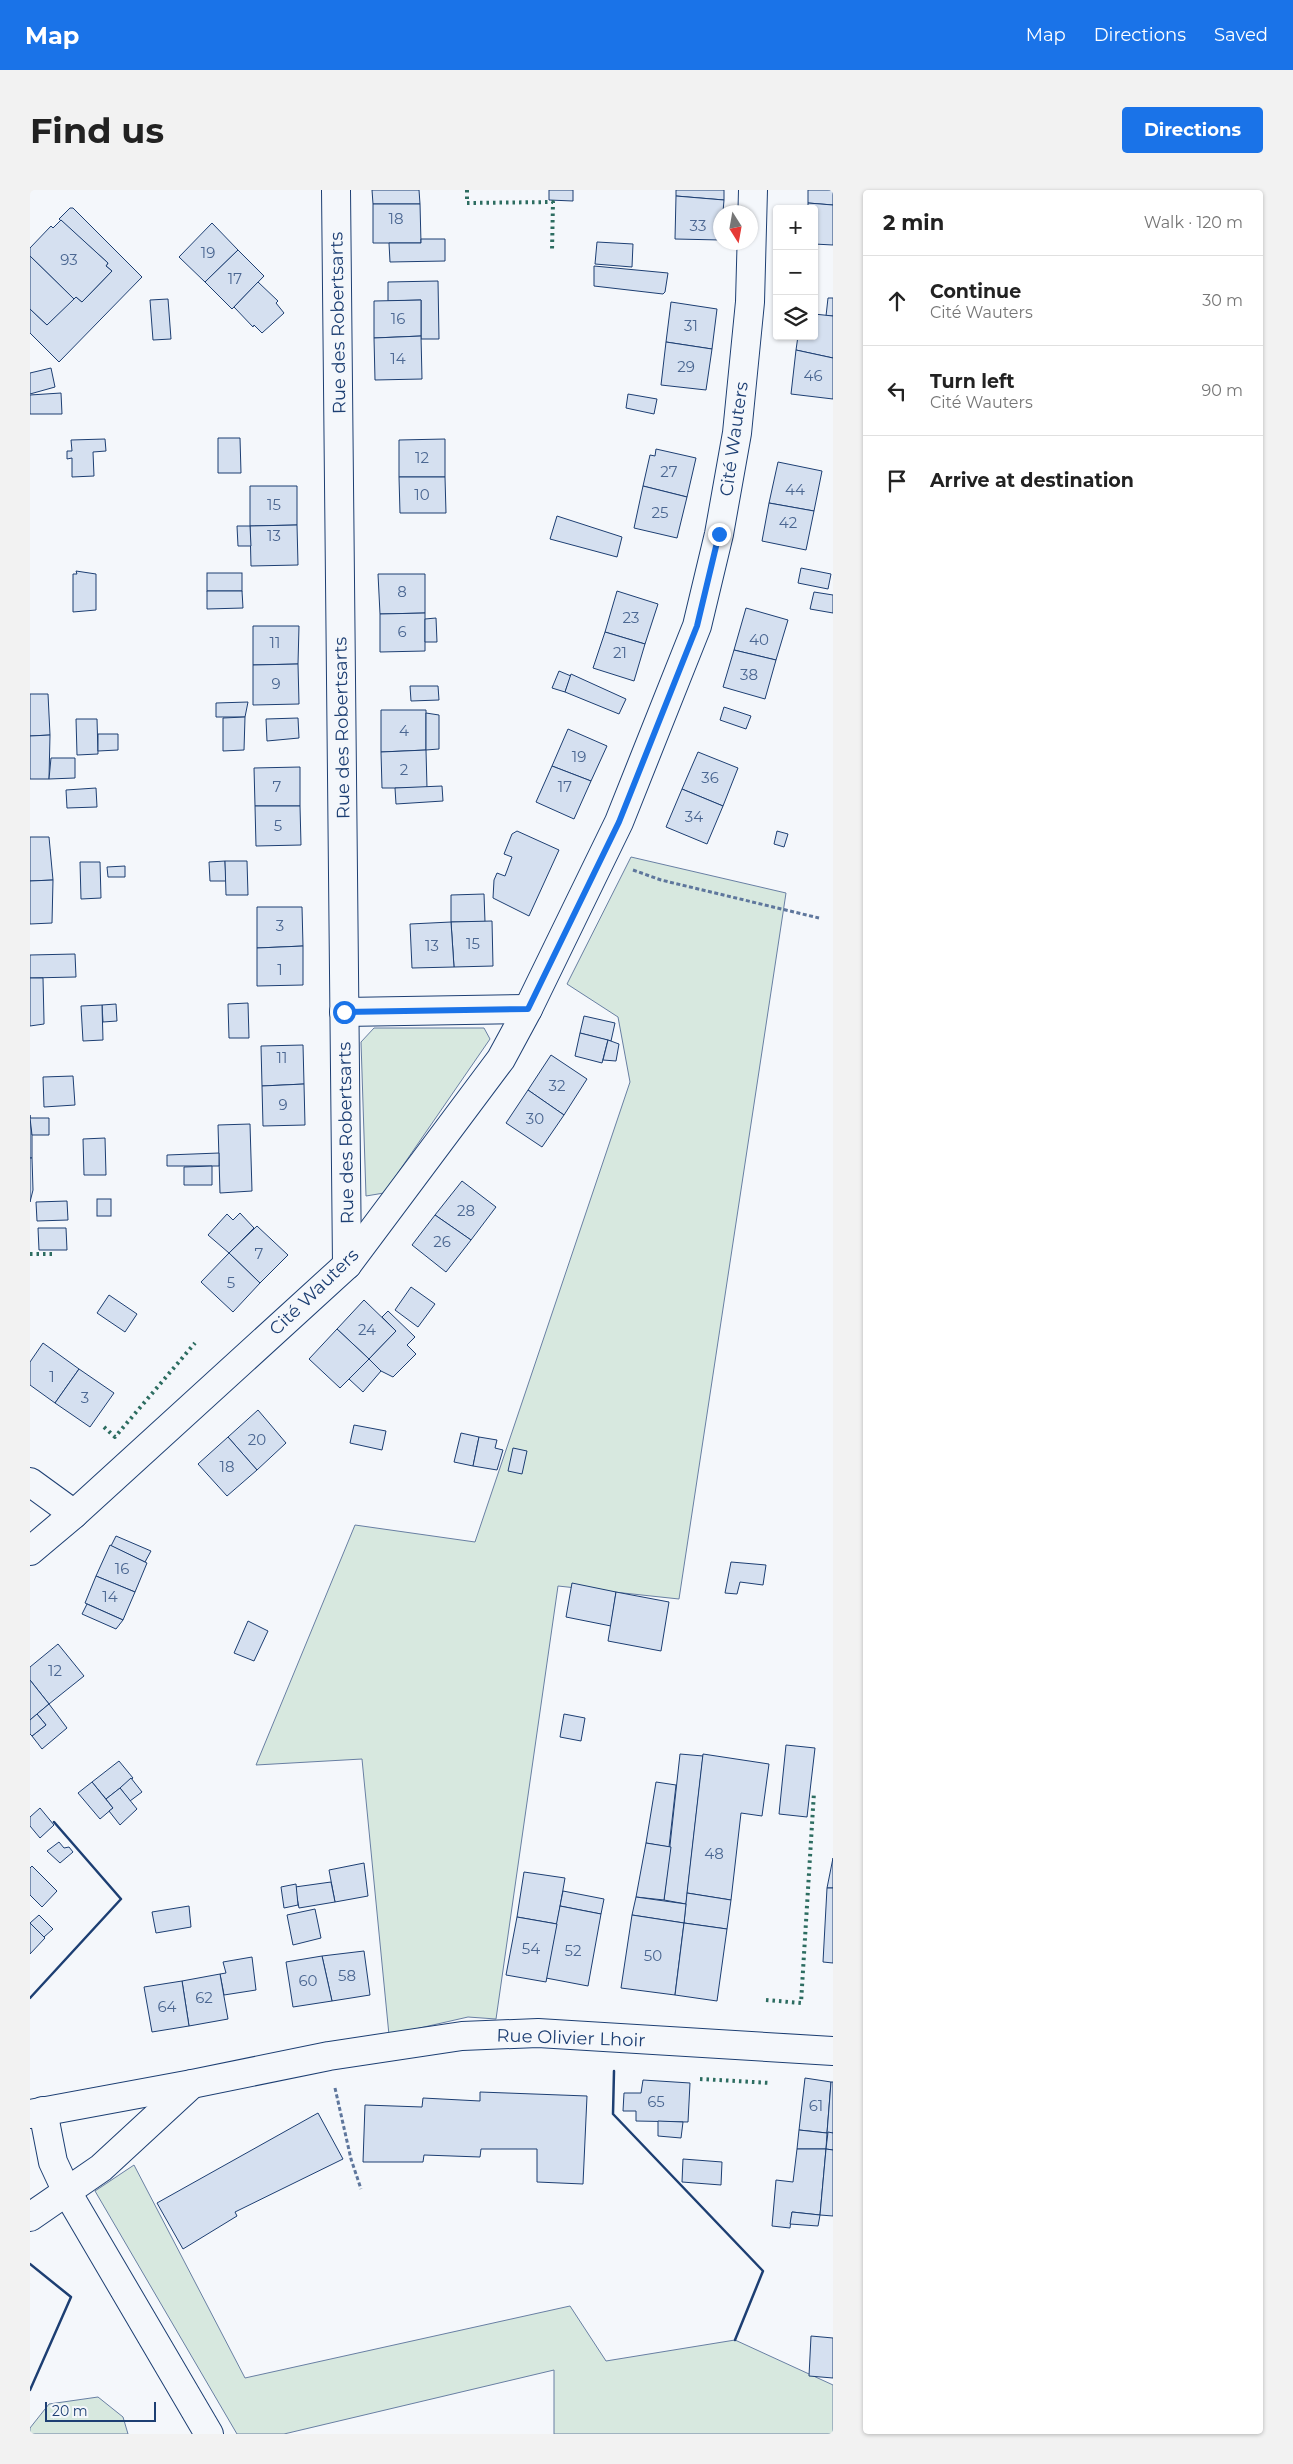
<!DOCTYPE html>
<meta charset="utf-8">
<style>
:root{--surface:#fff;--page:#f2f2f2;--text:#222;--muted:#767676;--line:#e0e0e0;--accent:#1a73e8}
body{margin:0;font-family:Montserrat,sans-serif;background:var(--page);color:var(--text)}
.controls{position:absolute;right:15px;top:15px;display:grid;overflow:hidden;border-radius:5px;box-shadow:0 1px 4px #0004}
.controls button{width:45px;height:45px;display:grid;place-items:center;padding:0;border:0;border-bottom:1px solid var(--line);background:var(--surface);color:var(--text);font:25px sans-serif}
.compass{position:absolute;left:683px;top:15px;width:45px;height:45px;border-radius:50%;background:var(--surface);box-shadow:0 1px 4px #0004;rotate:169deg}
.scale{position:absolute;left:15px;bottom:12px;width:111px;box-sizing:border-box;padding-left:5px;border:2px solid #1d3f73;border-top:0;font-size:14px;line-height:18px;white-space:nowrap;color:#1d3f73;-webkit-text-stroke:4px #f4f7fb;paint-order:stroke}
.stop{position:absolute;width:15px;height:15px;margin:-11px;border:4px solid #1a73e8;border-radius:50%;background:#fff}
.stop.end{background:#1a73e8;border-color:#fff;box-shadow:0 1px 5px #0008}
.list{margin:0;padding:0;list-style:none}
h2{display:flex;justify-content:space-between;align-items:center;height:65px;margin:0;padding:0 20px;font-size:21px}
h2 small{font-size:16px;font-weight:400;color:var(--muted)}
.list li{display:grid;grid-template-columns:32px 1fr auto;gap:15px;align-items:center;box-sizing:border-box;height:90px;padding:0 20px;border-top:1px solid var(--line)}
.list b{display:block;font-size:19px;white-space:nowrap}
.list p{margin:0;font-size:16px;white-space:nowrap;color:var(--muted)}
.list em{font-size:16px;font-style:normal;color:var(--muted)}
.icon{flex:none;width:28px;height:28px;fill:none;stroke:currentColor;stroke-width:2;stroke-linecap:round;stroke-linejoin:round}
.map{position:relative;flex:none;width:803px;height:2244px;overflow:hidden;border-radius:5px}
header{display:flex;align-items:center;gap:30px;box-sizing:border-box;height:70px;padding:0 25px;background:var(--accent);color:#fff}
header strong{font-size:24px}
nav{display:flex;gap:28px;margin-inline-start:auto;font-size:18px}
.intro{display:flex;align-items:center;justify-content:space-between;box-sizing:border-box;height:120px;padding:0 30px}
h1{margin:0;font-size:35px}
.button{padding:12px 22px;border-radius:5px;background:var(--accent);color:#fff;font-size:18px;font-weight:700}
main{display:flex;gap:30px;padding:0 30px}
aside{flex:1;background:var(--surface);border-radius:5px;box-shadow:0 1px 4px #0004}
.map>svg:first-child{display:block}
.green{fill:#d7e8df;stroke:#687fa3}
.building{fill:#d5e0f0;stroke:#1d3f73}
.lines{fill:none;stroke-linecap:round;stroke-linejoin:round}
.minor-casing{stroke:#1d3f73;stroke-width:30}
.path{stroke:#5e769c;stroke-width:3;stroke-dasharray:4 2.5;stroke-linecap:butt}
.minor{stroke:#f4f7fb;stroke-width:28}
.hedge{stroke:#2c6c60;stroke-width:4;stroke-dasharray:2.5 4;stroke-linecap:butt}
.wall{stroke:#1d3f73;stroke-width:2.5}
.route{stroke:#1a73e8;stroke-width:6}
.labels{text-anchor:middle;stroke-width:4;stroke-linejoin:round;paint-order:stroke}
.number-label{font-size:15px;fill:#4b6792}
.street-label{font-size:18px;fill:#1d3f73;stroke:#f4f7fb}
</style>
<header>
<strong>Map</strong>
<nav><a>Map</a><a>Directions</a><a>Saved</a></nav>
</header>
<div class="intro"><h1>Find us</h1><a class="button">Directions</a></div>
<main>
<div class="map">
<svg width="803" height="2244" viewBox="0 0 803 2244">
<rect width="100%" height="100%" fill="#f4f7fb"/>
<!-- green -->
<g class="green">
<path d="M601,667L756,703L649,1409L528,1396L466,1829L438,1827L359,1845L332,1569L226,1575L325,1335L445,1352L600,892L588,827L537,794Z"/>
<path d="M344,838H454L460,849L354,1003L336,1006L331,852Z"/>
<path d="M104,1975L215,2188L540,2116L576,2171L705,2150L803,2195V2244H524V2180L254,2244H207L65,2001Z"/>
<path d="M68,2207L93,2227L98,2244H0V2238L19,2214Z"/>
</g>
<!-- building -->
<g class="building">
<path d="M342,0H389L390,14H343Z"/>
<path d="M519,0H543V11L519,10Z"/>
<path d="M646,0H694V10L646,6Z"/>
<path d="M778,0H803V15L778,13Z"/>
<path d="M646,6L694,10L693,22H691V50L645,49Z"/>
<path d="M778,13L803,15V55L784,54V19H778Z"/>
<path d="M343,14H390L391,53H343Z"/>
<path d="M40,18H43L112,87L29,172L0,143V119L17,135L43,109L46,107L52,112L82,81L76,76L78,73L29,29Z"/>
<path d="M31,30L78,73L76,76L82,81L52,112L46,107L44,109L0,66V58L21,36L23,38Z"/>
<path d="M182,33L208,60L175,92L149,67Z"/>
<path d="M391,49H415V71L360,72L359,53H391Z"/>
<path d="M567,52L603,54L602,77L565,74Z"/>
<path d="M208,60L234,86L202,119L175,92Z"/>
<path d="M0,66L44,109L17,135L0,119Z"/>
<path d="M564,76L638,83L635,102L633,104L564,96Z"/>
<path d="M408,91L409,149H391V110L358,111V92Z"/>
<path d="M228,92L248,111L246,113L254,123L232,143L224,135L223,137L204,117Z"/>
<path d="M798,108H803V126H796Z"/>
<path d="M138,109L141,149L123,150L120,110Z"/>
<path d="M391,110V146L344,148V111Z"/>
<path d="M641,112L687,119L682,159L636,152Z"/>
<path d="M784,124L803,126V168L766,160L768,146H784Z"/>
<path d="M391,146L392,189L345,190L344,148Z"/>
<path d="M636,152L682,159L676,200L631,195Z"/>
<path d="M766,160L803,168V209L761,204Z"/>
<path d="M21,178L25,197L0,204V183Z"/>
<path d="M31,203L32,224H0V205Z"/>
<path d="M598,204L627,209L624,224L596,218Z"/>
<path d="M188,248H210L211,283H188Z"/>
<path d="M75,249L76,261L63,262L64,286L42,287V268L37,269V261H42L41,250Z"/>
<path d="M415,249V287H369V250Z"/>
<path d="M626,259L666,268L657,307L613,296L620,265L625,266Z"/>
<path d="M748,272L792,281L784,321L739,313Z"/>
<path d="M369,287H415L416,323H370Z"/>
<path d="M220,296H267V335L220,336Z"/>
<path d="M613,296L657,307L647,348L604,338Z"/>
<path d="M739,313L784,321L776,360L732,351Z"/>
<path d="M527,326L592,347L587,367L520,349Z"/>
<path d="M267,335L268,375L221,376L220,336Z"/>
<path d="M207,336H220L221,356H208Z"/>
<path d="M771,378L801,384L798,399L768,393Z"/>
<path d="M46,381L66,384V420L43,422V384H47Z"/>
<rect x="177" y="383" width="35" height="18"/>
<path d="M348,384H395V423L350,424Z"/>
<path d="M177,401H212L213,418L177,419Z"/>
<path d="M587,401L628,414L615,454L575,442Z"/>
<path d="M784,402L803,405V423L780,419Z"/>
<path d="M716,418L758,430L746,470L704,460Z"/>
<path d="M395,423V461L350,462V424Z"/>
<path d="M406,428L407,452H395V429Z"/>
<path d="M223,436H269L268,474L223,475Z"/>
<path d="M575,442L615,454L604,491L563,478Z"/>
<path d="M704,460L746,470L735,509L693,497Z"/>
<path d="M268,474L269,514L223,515V475Z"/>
<path d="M529,481L541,486L535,502L522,498Z"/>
<path d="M541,484L596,509L589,524L535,502Z"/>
<path d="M380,496H408L409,510L381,511Z"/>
<path d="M0,504H18L20,545L0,546Z"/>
<path d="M218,512L215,527H186V513Z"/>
<path d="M694,517L721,526L716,539L690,530Z"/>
<path d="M351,520H396V560L351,562Z"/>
<path d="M396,523L409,525V559L396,560Z"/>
<path d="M215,527L214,560L193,561V528Z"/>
<path d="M268,528L269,548L237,551L236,529Z"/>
<path d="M46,529H67L68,564L47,565Z"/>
<path d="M538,539L577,556L561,591L522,576Z"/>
<path d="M68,544H88V560L68,561Z"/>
<path d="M20,545L19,589H0V546Z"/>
<path d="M396,560L397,598H352L351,562Z"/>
<path d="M668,562L708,578L693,616L652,599Z"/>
<path d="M21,568H45V588L19,589Z"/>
<path d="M522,576L561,591L544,629L506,612Z"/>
<path d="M270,577V616H225L224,578Z"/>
<path d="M412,596L413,611L366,614L365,598Z"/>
<path d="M66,598L67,617L37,618L36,600Z"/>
<path d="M652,599L693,616L677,654L636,637Z"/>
<path d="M225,616H270L271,655L226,656Z"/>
<path d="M487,641L529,660L499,726L463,708L464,690L467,683L475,686L482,667L474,664L482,644Z"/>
<path d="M747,641L758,644L754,657L744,654Z"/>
<path d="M0,647H19L23,690L0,691Z"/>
<path d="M195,671L196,691H180L179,672Z"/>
<path d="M195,671H217L218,705H196Z"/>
<path d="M50,672H70L71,708L51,709Z"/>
<path d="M95,676V687H78L77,677Z"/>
<path d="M23,690L22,733L0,734V691Z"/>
<path d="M454,704L455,732H421V705Z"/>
<path d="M227,717H272L273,756L227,758Z"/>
<path d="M462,731L463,776L424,777L421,732Z"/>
<path d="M421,732L424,777L382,778L380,734Z"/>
<path d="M273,756V795L227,796V758Z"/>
<path d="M45,764L46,787L0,788V765Z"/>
<path d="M0,788H13L14,831V834L0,836Z"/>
<path d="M218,813L219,848H199L198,814Z"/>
<path d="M86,814L87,831L73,832L72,815Z"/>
<path d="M72,815L73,850L53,851L51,816Z"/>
<path d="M554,826L585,833L581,851L550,843Z"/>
<path d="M550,843L578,850L572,873L545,866Z"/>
<path d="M578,850L589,854L586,871L573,870Z"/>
<path d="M273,855L274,894L232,896L231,856Z"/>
<path d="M521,865L557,889L534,925L498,900Z"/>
<path d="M43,886L45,915L14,917L13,887Z"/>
<path d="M274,894L275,935L233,936L232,896Z"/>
<path d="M498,900L534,925L512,957L476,933Z"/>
<path d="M0,925L2,945V968H0Z"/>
<path d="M0,928H19V945H2Z"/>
<path d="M220,934L222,1001L190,1003L188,935Z"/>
<path d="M75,948L76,985H54L53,949Z"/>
<path d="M189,963V976H137V965Z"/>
<path d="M0,968H2L3,1000L0,1012Z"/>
<path d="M182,976V995H154V977Z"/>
<path d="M432,991L466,1017L441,1050L405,1025Z"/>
<rect x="67" y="1009" width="14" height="17"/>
<path d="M37,1011L38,1030L7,1031L6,1012Z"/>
<path d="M210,1023L224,1038L199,1063L178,1045L197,1024L203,1030Z"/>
<path d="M405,1025L441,1050L416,1082L382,1055Z"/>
<path d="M227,1036L258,1065L230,1093L199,1063Z"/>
<path d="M8,1038H36L37,1060H9Z"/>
<path d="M199,1063L230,1093L203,1122L171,1092Z"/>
<path d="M381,1097L405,1114L388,1137L365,1120Z"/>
<path d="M79,1105L107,1124L95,1142L67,1123Z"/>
<path d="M334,1110L366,1141L339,1169L307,1139Z"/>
<path d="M358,1121L385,1147L377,1155L386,1164L363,1187L351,1181L339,1169L366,1141L352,1127Z"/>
<path d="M307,1139L339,1169L310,1198L279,1169Z"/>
<path d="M13,1153L49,1179L25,1213L0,1195V1172Z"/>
<path d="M339,1169L351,1181L333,1202L319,1189Z"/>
<path d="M49,1179L84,1203L60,1237L25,1213Z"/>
<path d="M228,1220L256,1253L227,1280L198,1247Z"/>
<path d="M324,1235L356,1241L352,1260L320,1253Z"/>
<path d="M431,1243L449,1247L443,1276L424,1272Z"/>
<path d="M198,1247L227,1280L197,1306L168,1274Z"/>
<path d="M449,1247L467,1250L465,1258L473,1260L467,1280L443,1276Z"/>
<path d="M483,1258L497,1261L492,1284L478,1281Z"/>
<path d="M86,1346L121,1361L115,1372L81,1356Z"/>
<path d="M80,1355L117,1373L105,1402L66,1386Z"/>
<path d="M701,1372L736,1375L733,1395L710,1392L707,1404L695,1403Z"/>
<path d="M66,1386L105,1402L93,1430L55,1413Z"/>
<path d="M542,1393L586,1402L581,1436L536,1427Z"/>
<path d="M586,1402L639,1412L631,1461L578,1451Z"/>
<path d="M57,1414L93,1430L86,1439L52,1424Z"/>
<path d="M218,1431L238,1441L224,1471L204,1463Z"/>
<path d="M28,1454L54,1486L19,1514L0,1490V1477Z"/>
<path d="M0,1490L19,1514L0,1530Z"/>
<path d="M19,1514L37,1538L12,1559L2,1546L16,1535L7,1524Z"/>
<path d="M7,1524L16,1535L2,1546L0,1544V1530Z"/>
<path d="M534,1524L555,1528L551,1551L530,1547Z"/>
<path d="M756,1555L785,1558L777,1627L749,1624Z"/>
<path d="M650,1564L673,1566L656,1714L634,1710Z"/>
<path d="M673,1564L739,1574L732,1626L711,1623L701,1710L657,1703Z"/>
<path d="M89,1571L103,1588L76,1609L62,1592Z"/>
<path d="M101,1588L112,1602L100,1611L90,1598Z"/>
<path d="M62,1592L83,1618L70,1629L48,1603Z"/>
<path d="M626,1592L646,1595L639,1657L616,1653Z"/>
<path d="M90,1598L107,1619L90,1635L79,1621L83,1618L76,1609Z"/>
<path d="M10,1618L24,1635L10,1648L0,1636V1627Z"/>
<path d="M29,1652L34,1658L39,1657L43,1662L30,1673L17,1661Z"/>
<path d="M616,1653L641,1657L634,1710L606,1707Z"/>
<path d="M803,1668V1698H797Z"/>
<path d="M334,1673L338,1706L305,1712L299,1680Z"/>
<path d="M2,1676L27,1701L12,1717L0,1705V1678Z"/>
<path d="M494,1682L535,1688L527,1734L487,1727Z"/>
<path d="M301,1692L305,1712L269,1718L265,1697Z"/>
<path d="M266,1694L268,1715L254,1718L251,1697Z"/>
<path d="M797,1698H803V1773L793,1772Z"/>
<path d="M533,1701L574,1709L571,1724L530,1716Z"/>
<path d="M657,1703L701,1710L697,1739L654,1733Z"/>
<path d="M606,1707L656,1714L654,1733L602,1725Z"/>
<path d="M159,1716L161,1737L126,1743L122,1722Z"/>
<path d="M530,1716L571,1724L558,1796L516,1788Z"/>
<path d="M285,1719L291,1748L263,1755L257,1725Z"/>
<path d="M9,1725L23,1739L14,1747L0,1733Z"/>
<path d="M602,1725L654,1733L645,1805L591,1798Z"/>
<path d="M487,1727L527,1734L516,1792L476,1785Z"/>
<path d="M0,1733L15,1748L0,1764Z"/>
<path d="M654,1733L697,1739L687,1811L645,1805Z"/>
<path d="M334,1761L340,1805L302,1811L292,1766Z"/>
<path d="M292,1766L302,1811L263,1817L256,1772Z"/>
<path d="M222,1767L226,1800L194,1805L190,1784L196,1783L193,1772Z"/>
<path d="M190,1784L198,1829L159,1836L152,1791Z"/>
<path d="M152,1791L159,1836L122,1842L114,1797Z"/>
<path d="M775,1888L801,1892L797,1943L769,1940Z"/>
<path d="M613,1890L660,1893L658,1932L606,1931V1921H593L594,1903H611Z"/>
<path d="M801,1892H803V1943H797Z"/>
<path d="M450,1902L557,1906L553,1994L507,1992V1959H451L450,1967L394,1965L393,1972H333L335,1915L392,1917L393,1908L450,1911Z"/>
<path d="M288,1923L313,1969L205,2022L207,2026L153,2059L127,2013Z"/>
<path d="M628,1931L653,1932L651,1948L628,1946Z"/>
<path d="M769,1940L797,1943L796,1959H767Z"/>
<path d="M798,1942L803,1943V1960L796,1959Z"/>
<path d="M767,1959H796L790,2025L762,2022L760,2038L742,2036L746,1990L763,1992Z"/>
<path d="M796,1959L803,1960V2026L790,2025Z"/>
<path d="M653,1969L692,1972L691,1995L652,1992Z"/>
<path d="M762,2022L790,2025L788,2036L760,2034Z"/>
<path d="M781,2146L803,2148V2188L779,2186Z"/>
</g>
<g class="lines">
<defs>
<g id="minor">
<path d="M306,0L317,1075"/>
<path d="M314,822L498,819"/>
<path d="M0,1292L44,1324"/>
<path d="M0,1361L44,1324L317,1075L471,869L498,819L589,632L667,436L689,344L707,243L720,112L723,0"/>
<path d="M13,1921L23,1972L37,2002L179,2244"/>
<path d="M0,1924L162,1894L299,1866L432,1846L508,1843L803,1861"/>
<path d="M0,2027L71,1978L162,1894"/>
</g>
</defs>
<!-- minor casing -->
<use href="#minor" class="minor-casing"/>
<!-- path -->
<g class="path">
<path d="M603,680L631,690L789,728"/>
<path d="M305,1898L321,1969L331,1999"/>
</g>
<!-- minor -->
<use href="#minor" class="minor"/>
<!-- hedge -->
<g class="hedge">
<path d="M437,0V13L523,12L522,61"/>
<path d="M0,1064H22"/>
<path d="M74,1237L85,1247L165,1153"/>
<path d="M736,1810L771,1813L784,1602"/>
<path d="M670,1889L741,1893"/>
</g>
<!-- wall -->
<g class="wall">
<path d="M0,1808L91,1709L24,1632"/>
<path d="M584,1881L583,1924L733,2081L705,2150"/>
<path d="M0,2074L41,2107L0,2200"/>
</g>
</g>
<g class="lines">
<!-- route -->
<path class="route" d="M314,822L498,819L589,632L667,436L689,344"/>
</g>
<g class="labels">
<!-- number labels -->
<g class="number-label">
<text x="366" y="34">18</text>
<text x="668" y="41">33</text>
<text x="178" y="68">19</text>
<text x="39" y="75">93</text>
<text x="205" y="94">17</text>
<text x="368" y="134">16</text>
<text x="661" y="141">31</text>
<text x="368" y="174">14</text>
<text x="656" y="182">29</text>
<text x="783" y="191">46</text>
<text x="392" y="273">12</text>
<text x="639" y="287">27</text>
<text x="765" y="305">44</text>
<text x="392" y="310">10</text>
<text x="244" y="320">15</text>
<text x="630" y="328">25</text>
<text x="758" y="338">42</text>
<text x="244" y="351">13</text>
<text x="372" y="407">8</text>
<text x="601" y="433">23</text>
<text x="372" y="447">6</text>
<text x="729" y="455">40</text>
<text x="245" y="458">11</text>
<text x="590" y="468">21</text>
<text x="719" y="490">38</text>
<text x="246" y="499">9</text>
<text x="374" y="546">4</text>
<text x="549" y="572">19</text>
<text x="374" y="585">2</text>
<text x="680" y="593">36</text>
<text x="247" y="602">7</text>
<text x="535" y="602">17</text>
<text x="664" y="632">34</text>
<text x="248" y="641">5</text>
<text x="250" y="741">3</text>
<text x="443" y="759">15</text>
<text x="402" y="761">13</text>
<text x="250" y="785">1</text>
<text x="252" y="873">11</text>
<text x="527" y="901">32</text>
<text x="253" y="920">9</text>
<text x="505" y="934">30</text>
<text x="436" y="1026">28</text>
<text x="412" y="1057">26</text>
<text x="229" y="1069">7</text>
<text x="201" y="1098">5</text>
<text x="337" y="1145">24</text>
<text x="22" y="1192">1</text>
<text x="55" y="1213">3</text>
<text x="227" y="1255">20</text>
<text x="197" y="1282">18</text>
<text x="92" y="1384">16</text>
<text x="80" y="1412">14</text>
<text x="25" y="1486">12</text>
<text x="684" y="1669">48</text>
<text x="501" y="1764">54</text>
<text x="543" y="1766">52</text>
<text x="623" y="1771">50</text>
<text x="317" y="1791">58</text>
<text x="278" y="1796">60</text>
<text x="174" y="1813">62</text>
<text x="137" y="1822">64</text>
<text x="626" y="1917">65</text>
<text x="786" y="1921">61</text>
</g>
<!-- street labels -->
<g class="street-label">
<text transform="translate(308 133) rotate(-91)" y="6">Rue des Robertsarts</text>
<text transform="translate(704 249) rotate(-82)" y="6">Cité Wauters</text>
<text transform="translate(312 538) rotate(-91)" y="6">Rue des Robertsarts</text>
<text transform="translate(316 943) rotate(-91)" y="6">Rue des Robertsarts</text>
<text transform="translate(284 1102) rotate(-44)" y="6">Cité Wauters</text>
<text transform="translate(541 1848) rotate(2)" y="6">Rue Olivier Lhoir</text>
</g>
</g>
</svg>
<div class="controls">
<button>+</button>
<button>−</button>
<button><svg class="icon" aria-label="layers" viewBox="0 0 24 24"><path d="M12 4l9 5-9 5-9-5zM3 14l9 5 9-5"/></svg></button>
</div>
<svg class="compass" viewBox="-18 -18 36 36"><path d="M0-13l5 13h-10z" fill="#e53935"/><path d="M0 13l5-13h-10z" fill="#767676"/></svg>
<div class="scale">20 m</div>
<div class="stop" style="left:314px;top:822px"></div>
<div class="stop end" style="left:689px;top:344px"></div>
</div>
<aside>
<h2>2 min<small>Walk · 120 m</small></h2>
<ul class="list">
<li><svg class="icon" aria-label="ahead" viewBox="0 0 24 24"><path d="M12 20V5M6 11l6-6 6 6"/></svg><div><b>Continue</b><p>Cité Wauters</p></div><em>30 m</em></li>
<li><svg class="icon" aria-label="left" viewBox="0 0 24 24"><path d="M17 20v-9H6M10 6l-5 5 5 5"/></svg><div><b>Turn left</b><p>Cité Wauters</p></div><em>90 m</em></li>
<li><svg class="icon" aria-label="arrive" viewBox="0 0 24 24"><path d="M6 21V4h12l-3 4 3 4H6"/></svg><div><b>Arrive at destination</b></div></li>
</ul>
</aside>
</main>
